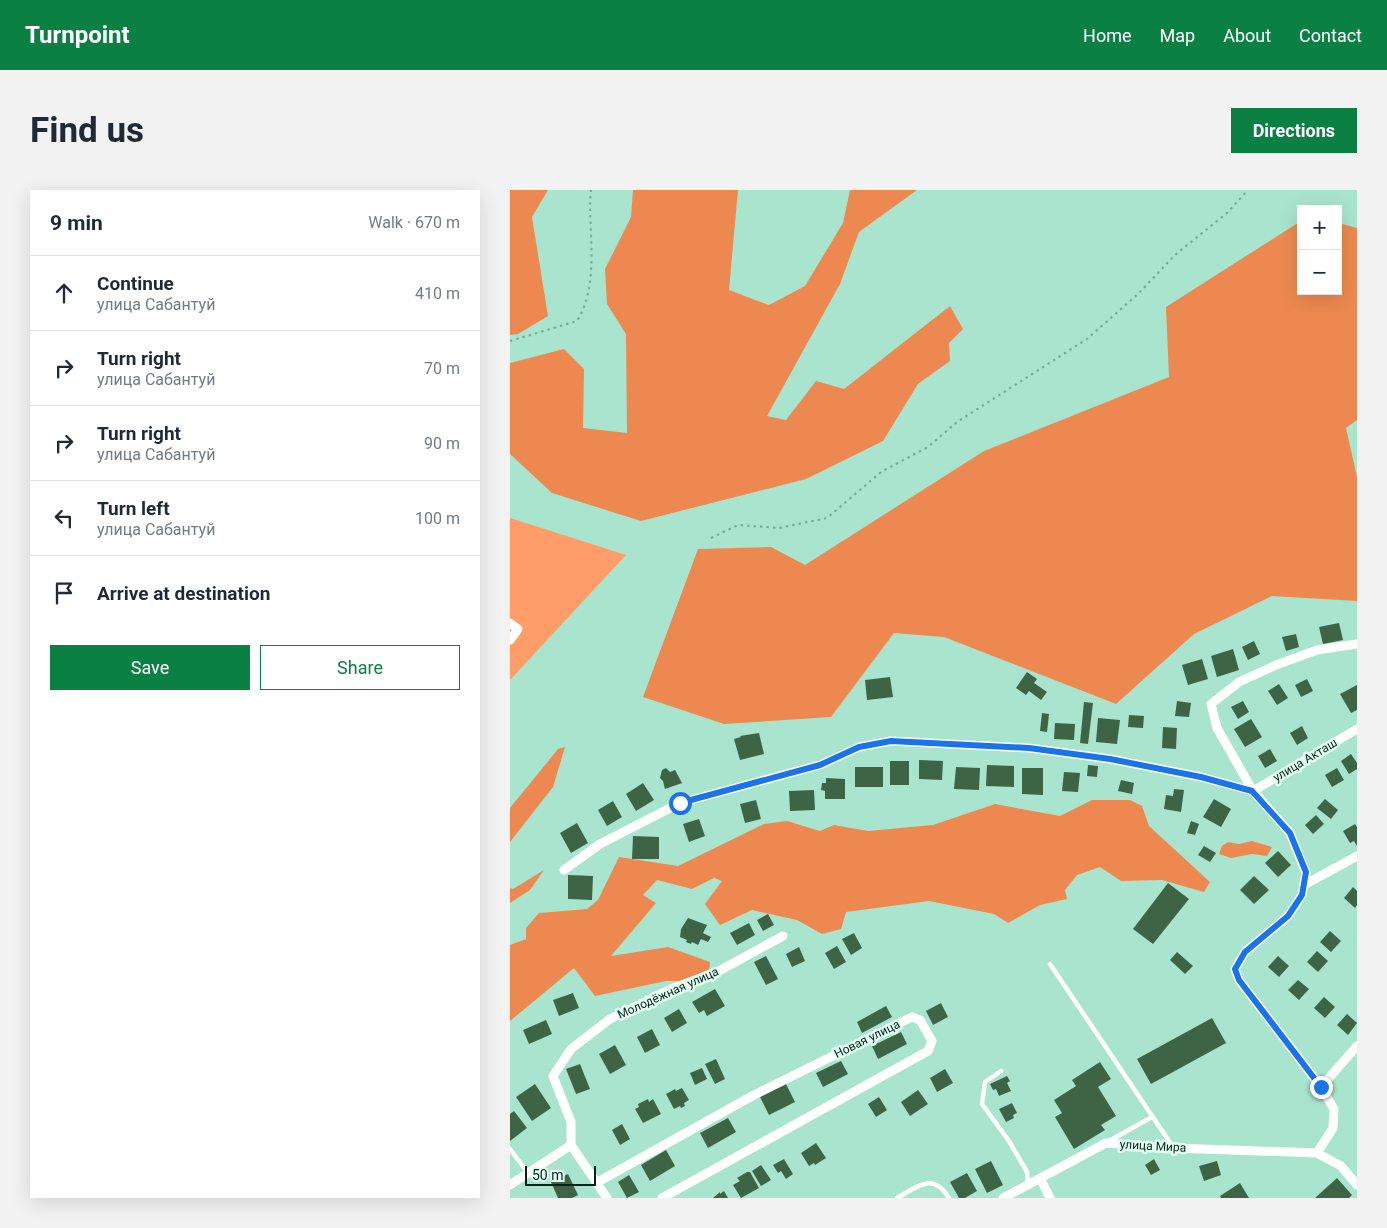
<!DOCTYPE html>
<meta charset="utf-8">
<style>
:root{--surface:#fff;--page:#f2f2f3;--text:#1f2937;--muted:#747a83;--line:#e0e1e3;--accent:#0b8043}
body{margin:0;font-family:Roboto,sans-serif;background:var(--page);color:var(--text)}
.controls{position:absolute;right:15px;top:15px;display:grid;overflow:hidden;border-radius:0px;box-shadow:0 5px 20px #0002}
.controls button{width:45px;height:45px;display:grid;place-items:center;padding:0;border:0;border-bottom:1px solid var(--line);background:var(--surface);color:var(--text);font:25px sans-serif}
.scale{position:absolute;left:15px;bottom:12px;width:71px;box-sizing:border-box;padding-left:5px;border:2px solid #072018;border-top:0;font-size:14px;line-height:18px;white-space:nowrap;color:#072018;-webkit-text-stroke:4px #e1fef2;paint-order:stroke}
.stop{position:absolute;width:15px;height:15px;margin:-11px;border:4px solid #1a73e8;border-radius:50%;background:#fff}
.stop.end{background:#1a73e8;border-color:#fff;box-shadow:0 1px 5px #0008}
.list{margin:0;padding:0;list-style:none}
h2{display:flex;justify-content:space-between;align-items:center;height:65px;margin:0;padding:0 20px;font-size:21px}
h2 small{font-size:16px;font-weight:400;color:var(--muted)}
.list li{display:grid;grid-template-columns:32px 1fr auto;gap:15px;align-items:center;box-sizing:border-box;height:75px;padding:0 20px;border-top:1px solid var(--line)}
.list b{display:block;font-size:19px;white-space:nowrap}
.list p{margin:0;font-size:16px;white-space:nowrap;color:var(--muted)}
.list em{font-size:16px;font-style:normal;color:var(--muted)}
.actions{display:flex;gap:10px;padding:15px 20px}
.actions a{flex:1;padding:11px 0;border:1px solid var(--accent);border-radius:0px;text-align:center;font-size:18px;color:var(--accent)}
.actions .main{background:var(--accent);color:#fff}
.icon{flex:none;width:28px;height:28px;fill:none;stroke:currentColor;stroke-width:2;stroke-linecap:round;stroke-linejoin:round}
.map{position:relative;flex:none;width:847px;height:1008px;overflow:hidden;border-radius:0px}
header{display:flex;align-items:center;gap:30px;box-sizing:border-box;height:70px;padding:0 25px;background:var(--accent);color:#fff}
header strong{font-size:24px}
nav{display:flex;gap:28px;margin-inline-start:auto;font-size:18px}
.intro{display:flex;align-items:center;justify-content:space-between;box-sizing:border-box;height:120px;padding:0 30px}
h1{margin:0;font-size:35px}
.button{padding:12px 22px;border-radius:0px;background:var(--accent);color:#fff;font-size:18px;font-weight:700}
main{display:flex;gap:30px;padding:0 30px}
aside{flex:1;background:var(--surface);border-radius:0px;box-shadow:0 5px 20px #0002}
.map>svg:first-child{display:block}
.green{fill:#fe9d67}
.forest{fill:#ed8950}
.building{fill:#3d6545}
.lines{fill:none;stroke-linecap:round;stroke-linejoin:round}
.path{stroke:#77a896;stroke-width:2;stroke-dasharray:2.5 4;stroke-linecap:butt}
.lane{stroke:#fff;stroke-width:4.5}
.street{stroke:#fff;stroke-width:9}
.route{stroke:#1a73e8;stroke-width:6}
.labels{text-anchor:middle;stroke-width:5;stroke-linejoin:round;paint-order:stroke}
.street-label{font-size:12px;fill:#072018;stroke:#e1fef2}
</style>
<header>
<strong>Turnpoint</strong>
<nav><a>Home</a><a>Map</a><a>About</a><a>Contact</a></nav>
</header>
<div class="intro"><h1>Find us</h1><a class="button">Directions</a></div>
<main>
<aside>
<h2>9 min<small>Walk · 670 m</small></h2>
<ul class="list">
<li><svg class="icon" aria-label="ahead" viewBox="0 0 24 24"><path d="M12 20V5M6 11l6-6 6 6"/></svg><div><b>Continue</b><p>улица Сабантуй</p></div><em>410 m</em></li>
<li><svg class="icon" aria-label="right" viewBox="0 0 24 24"><path d="M7 20v-9h11M14 6l5 5-5 5"/></svg><div><b>Turn right</b><p>улица Сабантуй</p></div><em>70 m</em></li>
<li><svg class="icon" aria-label="right" viewBox="0 0 24 24"><path d="M7 20v-9h11M14 6l5 5-5 5"/></svg><div><b>Turn right</b><p>улица Сабантуй</p></div><em>90 m</em></li>
<li><svg class="icon" aria-label="left" viewBox="0 0 24 24"><path d="M17 20v-9H6M10 6l-5 5 5 5"/></svg><div><b>Turn left</b><p>улица Сабантуй</p></div><em>100 m</em></li>
<li><svg class="icon" aria-label="arrive" viewBox="0 0 24 24"><path d="M6 21V4h12l-3 4 3 4H6"/></svg><div><b>Arrive at destination</b></div></li>
</ul>
<div class="actions"><a class="main">Save</a><a>Share</a></div>
</aside>
<div class="map">
<svg width="847" height="1008" viewBox="0 0 847 1008">
<rect width="100%" height="100%" fill="#a9e4ce"/>
<!-- green -->
<path class="green" d="M0,328L116,365L0,490Z"/>
<!-- forest -->
<g class="forest">
<path d="M0,0H38L22,27L38,126L8,144L0,145Z"/>
<path d="M123,0H228L219,100L259,115L295,96L333,33L340,0H407L349,42L330,94L257,226L276,230L306,191L334,199L440,116L453,139L439,153L440,171L408,194L373,251L296,289L131,331L42,303L0,264V173L54,159L74,179L73,238L117,243L116,144L97,114L95,79L121,27Z"/>
<path d="M791,31V101H828V33L847,38V230L836,238L847,287V411L762,406L684,444L606,514L434,447L384,443L321,527L214,534L133,507L188,359L261,357L295,375L474,261L659,187L656,117Z"/>
<path d="M55,557L43,597L0,652V618L48,559Z"/>
<path d="M582,610H620L632,616L639,636L700,692L694,702L652,690L611,691L590,677L567,685L555,700L557,709L530,715L498,733L484,724L419,711L336,722L331,739L312,744L287,730L242,720L210,735L195,714L212,691L204,688L182,699L147,690L133,705L146,713L101,766L158,757L200,772L199,785L191,791H156L85,806L64,778L0,831V755L16,749V738L29,723L77,719L88,710L109,667L168,676L254,634L277,631L310,641L324,635L358,641L423,635L485,614L550,626Z"/>
<path d="M742,651L762,657L757,666L742,664L721,668L709,664L712,656L718,652L729,654Z"/>
<path d="M34,680L20,700L0,713V698L3,699Z"/>
</g>
<!-- building -->
<g class="building">
<path d="M829,433L833,450L813,454L809,437Z"/>
<path d="M786,444L789,457L776,461L772,447Z"/>
<path d="M744,451L750,464L738,470L732,457Z"/>
<path d="M723,459L729,480L707,487L701,466Z"/>
<path d="M692,469L698,489L678,495L672,475Z"/>
<path d="M517,482L527,489L524,493L537,502L531,510L519,501L516,505L506,498Z"/>
<path d="M380,487L383,507L357,510L355,490Z"/>
<path d="M797,489L803,501L791,507L785,495Z"/>
<path d="M769,494L778,508L767,515L758,501Z"/>
<path d="M847,495V520L841,523L830,504Z"/>
<path d="M667,511L681,513L679,527L665,526Z"/>
<path d="M733,511L739,522L728,529L721,517Z"/>
<path d="M574,512L583,513L578,554L570,553Z"/>
<path d="M532,523L539,524L537,542L530,541Z"/>
<path d="M619,525L634,526L633,538L618,537Z"/>
<path d="M588,528L610,530L607,554L586,552Z"/>
<path d="M741,529L752,547L735,557L724,539Z"/>
<path d="M545,533L565,534L564,550L544,549Z"/>
<path d="M792,536L798,548L787,555L780,543Z"/>
<path d="M653,537L667,538L666,559L652,558Z"/>
<path d="M249,543L254,564L230,570L224,549L231,547L230,546Z"/>
<path d="M760,559L767,571L755,578L748,566Z"/>
<path d="M841,564L847,573V579L839,584L831,571Z"/>
<path d="M409,570L433,571L432,590L409,589Z"/>
<rect x="380" y="571" width="19" height="24"/>
<path d="M477,575L504,576V597L476,596Z"/>
<path d="M578,575L588,576L587,587L577,586Z"/>
<rect x="345" y="577" width="28" height="20"/>
<path d="M446,577L470,578L469,600L444,599Z"/>
<path d="M156,578L160,582L165,580L172,593L155,599L153,591L150,588L152,580Z"/>
<path d="M512,578H533V605L512,604Z"/>
<path d="M827,578L834,590L822,597L815,585Z"/>
<path d="M554,582L570,583L568,602L552,601Z"/>
<path d="M316,588L335,589V609H315V601L311,600L312,593H316Z"/>
<path d="M611,590L624,593L622,604L608,601Z"/>
<path d="M133,593L144,610L126,621L116,604Z"/>
<path d="M664,599L674,600L671,622L654,619L656,605L663,606Z"/>
<path d="M304,600L305,620L280,621L279,601Z"/>
<path d="M704,609L721,619L711,637L693,627Z"/>
<path d="M815,609L828,620L821,629L807,618Z"/>
<path d="M246,610L251,629L235,633L230,614Z"/>
<path d="M103,611L112,627L97,636L88,620Z"/>
<path d="M806,625L814,634L803,644L795,635Z"/>
<path d="M189,629L195,646L179,652L173,634Z"/>
<path d="M681,631L689,634L685,645L677,643Z"/>
<path d="M67,633L78,653L61,663L50,643Z"/>
<path d="M845,634L847,637V656L844,651L840,653L833,641Z"/>
<path d="M123,646L149,647V669H122Z"/>
<path d="M694,656L706,663L700,672L688,665Z"/>
<path d="M768,661L781,675L768,687L755,673Z"/>
<path d="M58,685L83,686L82,710L58,709Z"/>
<path d="M744,686L759,700L744,714L730,700Z"/>
<path d="M658,693L679,709L643,754L623,739Z"/>
<path d="M843,697L847,701V715L845,718L834,708Z"/>
<path d="M258,724L264,735L253,741L247,730Z"/>
<path d="M178,728L197,735L193,743L201,747L198,752L191,749L188,755L182,752L181,754L176,752L177,750L170,747L171,739Z"/>
<path d="M239,733L245,745L227,755L220,743Z"/>
<path d="M820,741L831,751L821,762L810,752Z"/>
<path d="M344,743L352,758L341,765L332,749Z"/>
<path d="M327,756L336,772L324,779L315,763Z"/>
<path d="M289,757L295,771L282,777L276,764Z"/>
<path d="M807,761L818,771L808,782L797,772Z"/>
<path d="M667,762L683,776L675,784L660,770Z"/>
<path d="M256,766L268,789L256,795L244,772Z"/>
<path d="M768,766L779,776L769,787L758,777Z"/>
<path d="M788,790L799,799L789,810L778,800Z"/>
<path d="M205,799L215,816L197,826L194,820L189,823L182,812Z"/>
<path d="M63,803L69,818L49,826L43,810Z"/>
<path d="M814,807L825,817L815,828L804,818Z"/>
<path d="M431,813L438,827L423,835L416,821Z"/>
<path d="M376,816L382,827L352,843L347,832Z"/>
<path d="M169,819L177,833L162,842L154,828Z"/>
<path d="M837,824L847,833L838,845L827,835Z"/>
<path d="M702,828L716,853L641,894L627,869Z"/>
<path d="M36,830L42,844L19,854L13,840Z"/>
<path d="M142,839L150,855L135,863L127,847Z"/>
<path d="M391,842L397,854L368,869L362,856Z"/>
<path d="M105,855L116,875L100,884L89,864Z"/>
<path d="M206,869L215,889L205,894L195,874Z"/>
<path d="M331,871L338,884L313,897L306,883Z"/>
<path d="M590,872L601,889L588,897L606,926L591,935L595,940L564,959L545,927L552,923L544,910L566,896L562,890Z"/>
<path d="M70,874L80,899L66,904L56,879Z"/>
<path d="M192,878L197,889L185,895L180,883Z"/>
<path d="M435,879L443,893L427,902L420,888Z"/>
<path d="M497,886L500,891L497,893L501,901L489,906L486,899L483,900L480,894Z"/>
<path d="M25,894L41,918L22,931L6,907Z"/>
<path d="M276,894L285,912L259,925L250,907Z"/>
<path d="M172,898L179,910L174,913L175,916L171,918L170,916L164,919L156,904L165,899L166,901Z"/>
<path d="M408,900L418,914L400,926L391,912Z"/>
<path d="M369,907L377,920L366,927L358,914Z"/>
<path d="M138,909L139,912L143,909L151,924L133,933L125,919L129,917L128,914Z"/>
<path d="M502,913L507,923L503,925L504,928L496,932L489,919Z"/>
<path d="M4,921L17,938L0,951V924Z"/>
<path d="M218,928L226,942L198,958L190,943Z"/>
<path d="M112,934L120,949L110,955L102,940Z"/>
<path d="M306,953L316,968L305,975L304,973L299,976L291,963Z"/>
<path d="M156,960L165,976L140,991L131,975Z"/>
<path d="M274,969L283,984L276,989L271,981L268,983L263,975Z"/>
<path d="M644,969L650,980L641,985L635,975Z"/>
<path d="M481,971L493,995L477,1003L465,979Z"/>
<path d="M707,971L711,985L694,991L689,976Z"/>
<path d="M251,975L261,990L251,996L242,981Z"/>
<path d="M237,982H240L249,998L231,1008L223,995L230,991L227,988Z"/>
<path d="M457,983L467,1001L455,1008H449L440,992Z"/>
<path d="M58,984L68,1005L62,1008H48L41,992Z"/>
<path d="M119,985L129,1002L117,1008L108,992Z"/>
<path d="M827,988L842,1005L839,1008H805Z"/>
<path d="M730,993L739,1008H711L710,1006Z"/>
<path d="M214,1001L218,1008H203L210,1002V1004Z"/>
</g>
<g class="lines">
<!-- path -->
<g class="path">
<path d="M0,151L67,131C88,98 80,50 80,12L81,0"/>
<path d="M201,348L228,335L269,338L317,328L371,282L418,257L447,232L577,149L628,104L665,65L717,23L738,0"/>
</g>
<!-- lane -->
<g class="lane">
<path d="M540,774L663,957"/>
<path d="M491,881L475,892L472,914L499,951L517,982L518,994"/>
<path d="M599,951L642,927"/>
<path d="M0,959L18,983"/>
<path d="M387,1008C409,996 423,982 439,1008"/>
</g>
<!-- street -->
<g class="street">
<path d="M0,433L8,439L0,450"/>
<path d="M54,680L90,654L170,613L310,575L349,557L381,551L519,558L600,569L691,587L743,601L847,539"/>
<path d="M794,695L847,666"/>
<path d="M811,897L847,856"/>
<path d="M61,955V932L43,886L61,859L100,829L161,799L209,781L273,746"/>
<path d="M807,963L823,938L824,919L811,897L729,790L725,779L735,762L778,726L792,705L796,683L780,643L743,601L707,538L701,514L729,492L766,475L807,460L847,454"/>
<path d="M530,988L540,1008"/>
<path d="M86,993L244,905L402,827L410,830L422,851L418,861L152,1008"/>
<path d="M0,995L61,955L97,1008"/>
<path d="M493,1008L596,953L663,958L807,963L831,976L847,995"/>
</g>
</g>
<g class="lines">
<!-- route -->
<path class="route" d="M170,613L310,575L349,557L381,551L519,558L600,569L691,587L742,601L780,643L796,682L792,705L778,726L735,762L725,779L729,790L811,897"/>
</g>
<g class="labels">
<!-- street labels -->
<g class="street-label">
<text transform="translate(795 570) rotate(-31)" y="4">улица Акташ</text>
<text transform="translate(158 803) rotate(-24)" y="4">Молодёжная улица</text>
<text transform="translate(357 849) rotate(-26)" y="4">Новая улица</text>
<text transform="translate(643 956) rotate(3)" y="4">улица Мира</text>
</g>
</g>
</svg>
<div class="controls">
<button>+</button>
<button>−</button>
</div>
<div class="scale">50 m</div>
<div class="stop" style="left:170px;top:613px"></div>
<div class="stop end" style="left:811px;top:897px"></div>
</div>
</main>
